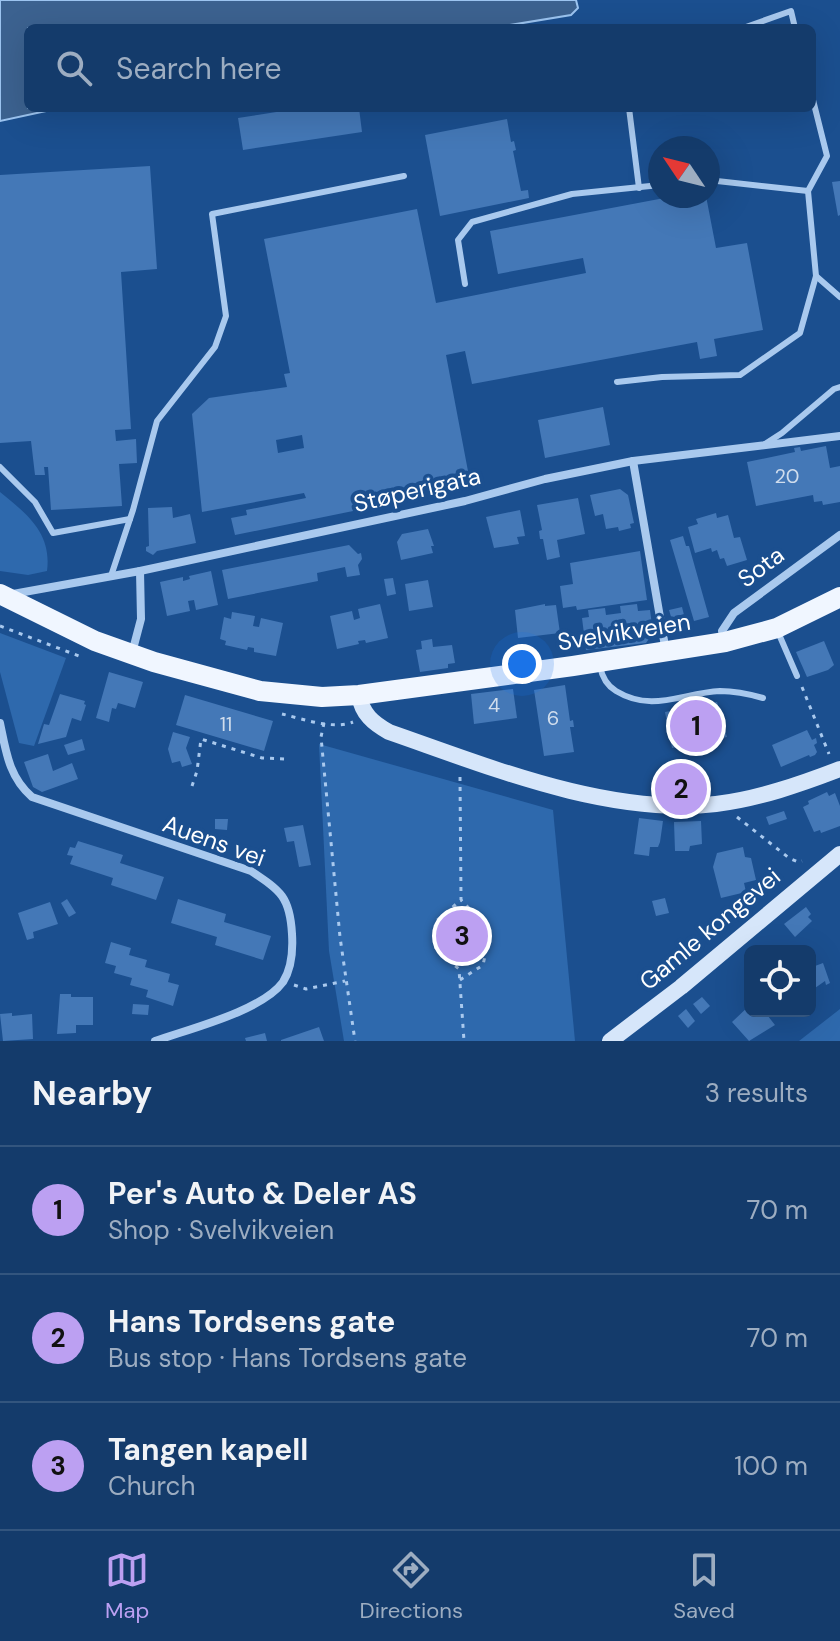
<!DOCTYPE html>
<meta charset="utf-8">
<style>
:root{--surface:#143b6b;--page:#1d4271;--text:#f1f3f6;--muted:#9dadc1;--line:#33557e;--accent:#bca0f2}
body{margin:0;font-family:"DM Sans",sans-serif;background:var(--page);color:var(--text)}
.controls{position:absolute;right:24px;bottom:24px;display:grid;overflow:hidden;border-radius:12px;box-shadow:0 8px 32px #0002}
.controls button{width:72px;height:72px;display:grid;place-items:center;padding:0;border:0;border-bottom:2px solid var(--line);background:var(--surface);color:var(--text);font:40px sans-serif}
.compass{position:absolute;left:648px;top:136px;width:72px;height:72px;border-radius:50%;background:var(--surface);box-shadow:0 8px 32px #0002;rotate:305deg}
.you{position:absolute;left:522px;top:664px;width:28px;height:28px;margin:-20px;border:6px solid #fff;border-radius:50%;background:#1a73e8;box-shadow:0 0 0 12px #1a73e833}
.badge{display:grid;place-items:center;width:52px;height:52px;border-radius:50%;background:var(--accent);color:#111;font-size:26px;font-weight:700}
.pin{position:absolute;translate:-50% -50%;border:4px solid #fff;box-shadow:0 2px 8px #0006}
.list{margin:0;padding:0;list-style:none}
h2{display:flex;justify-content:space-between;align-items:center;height:104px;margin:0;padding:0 32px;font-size:34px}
h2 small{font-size:26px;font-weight:400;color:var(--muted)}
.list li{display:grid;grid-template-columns:52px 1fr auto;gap:24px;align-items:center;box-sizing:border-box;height:128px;padding:0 32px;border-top:2px solid var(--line)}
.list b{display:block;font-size:30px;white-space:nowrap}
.list p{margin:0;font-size:26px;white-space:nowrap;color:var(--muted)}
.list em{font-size:26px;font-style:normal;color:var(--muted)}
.icon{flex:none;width:44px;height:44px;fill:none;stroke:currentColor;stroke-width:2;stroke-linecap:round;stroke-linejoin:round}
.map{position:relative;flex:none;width:840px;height:1041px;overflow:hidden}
.search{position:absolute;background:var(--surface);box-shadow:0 8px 32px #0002;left:24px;right:24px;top:24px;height:88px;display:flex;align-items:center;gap:20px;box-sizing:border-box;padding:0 28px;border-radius:12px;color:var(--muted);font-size:30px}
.sheet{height:488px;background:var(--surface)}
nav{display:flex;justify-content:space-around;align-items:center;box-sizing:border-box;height:112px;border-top:2px solid var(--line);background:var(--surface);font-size:22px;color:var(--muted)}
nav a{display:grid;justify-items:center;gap:4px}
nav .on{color:var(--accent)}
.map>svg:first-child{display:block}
.green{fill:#2e69ad}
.water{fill:#3c6290;stroke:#9cc4f0;stroke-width:2}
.building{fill:#4478b7;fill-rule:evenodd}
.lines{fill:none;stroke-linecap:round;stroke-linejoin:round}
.path{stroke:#a9c9ee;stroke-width:3;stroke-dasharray:4 6;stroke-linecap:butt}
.lane{stroke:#a9c9ee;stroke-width:6}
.street{stroke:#a9c9ee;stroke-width:8}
.secondary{stroke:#d6e6fa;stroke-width:16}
.primary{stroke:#f0f6ff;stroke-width:20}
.labels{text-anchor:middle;stroke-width:8;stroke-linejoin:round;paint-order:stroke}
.number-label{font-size:20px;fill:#d0dded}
.street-label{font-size:24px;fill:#fff;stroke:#1b4f8f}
</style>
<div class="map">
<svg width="840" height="1041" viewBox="0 0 840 1041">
<rect width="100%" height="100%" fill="#1b4f8f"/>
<!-- green -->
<g class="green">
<path d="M0,492C27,514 52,533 47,571L28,575L0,571Z"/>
<path d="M0,633L66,658L34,746L19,743L0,672Z"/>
<path d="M319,744L553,810L575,1041H344L329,951Z"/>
<path d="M840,1009V1041H799Z"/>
</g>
<!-- water -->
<path class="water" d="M0,0H576L578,8L571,15L492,28H28V108H60L0,121Z"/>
<!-- building -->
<g class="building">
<path d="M302,108H359L362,132L243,150L238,118Z"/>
<path d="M507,119L511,142L514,141L516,150L513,151L521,191L528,190L529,198L440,216L425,135Z"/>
<path d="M150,166L157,269L121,272L131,429L115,430L116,441L136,439L137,463L119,464L122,506L51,510L48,467H44L45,475H35L31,441L0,443V175Z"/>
<path d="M840,181V215L838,216L832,182Z"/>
<path d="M675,196H706L716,248L747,243L763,330L714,339L717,356L700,359L697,342L472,384L465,351L446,355L471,487L235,535L231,518L247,515L246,510L306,498L304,493L202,512L192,414L209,398L287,387L284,374L290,373L264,239L417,209L436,303L586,273L583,258L498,274L490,231ZM302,435L304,448L278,453L276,440Z"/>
<path d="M603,407L610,445L545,458L538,420Z"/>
<path d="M826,446L830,468L840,466V502L823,505L822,501L814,502L813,495L756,506L747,462L795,452L794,448L800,447L801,451Z"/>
<path d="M620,489L628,495L634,523L630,524L631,528L619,531L618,527L606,529L603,514L595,516L590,495Z"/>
<path d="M578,498L585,534L557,540L560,557L547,560L543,539H540L539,531L542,530L537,505Z"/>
<path d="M172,507L173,518L190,514L196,543L157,551L153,555L146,551V547L149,546L148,508Z"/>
<path d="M520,510L525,536L517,537L519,544L494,548L486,517Z"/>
<path d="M716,513L717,518L728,515L734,538L740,537L747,560L727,566L724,558L720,559L717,550L712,552L711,548L695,553L688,527L698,524L696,519Z"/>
<path d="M428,529L434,546H431L433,553L401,560L397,542L402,534Z"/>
<path d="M683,536L686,546H689L709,617L694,621L670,540Z"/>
<path d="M349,545L358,554L361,553L362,559L358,565L360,575L347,577L345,567L317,573L318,581L228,599L222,570Z"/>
<path d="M640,551L647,600L577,610L576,606L563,608L560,586L573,584L570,563Z"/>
<path d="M211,571L218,605L196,610L194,600L188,601L190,611L167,616L160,582L183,577V581L190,579L189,576Z"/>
<path d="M393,578L396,594L387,596L384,579Z"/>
<path d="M428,580L433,607L409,611L405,584Z"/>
<path d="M380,604L388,638L366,643L365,640L358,641L359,644L337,649L330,616L352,611L354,620L360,618L358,609Z"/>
<path d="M545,604V606L556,605L560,633L518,638L515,610Z"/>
<path d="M637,604L638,611L650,610L653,633L646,643L586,650L582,618L589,617L588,610L605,608L606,615L621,613L620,606Z"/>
<path d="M682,607L687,627L675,630L669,610Z"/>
<path d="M232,612L255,616L253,626L259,627L261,618L283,623L276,656L254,652V648L248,647L247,650L225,645L226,641L220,639L224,617L231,619Z"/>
<path d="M432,639L433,647L452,645L455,663L448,664V668L420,672L416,650L422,649L421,641Z"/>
<path d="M824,641L834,665L828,670L807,677L796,652Z"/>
<path d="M109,672L143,682L135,708L118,703L116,709L112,708L109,722L96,718Z"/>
<path d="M565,685L570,721L573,720L574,727H570L574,752L544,756L534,690Z"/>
<path d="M513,689L517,718L474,724L471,694Z"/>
<path d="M60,694L85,701L84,704L86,705L81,721L72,718L66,737L38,744L44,724L49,725Z"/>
<path d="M185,695L273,721L264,751L176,725Z"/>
<path d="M717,702L727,737L672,748L665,712Z"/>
<path d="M807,730L812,740L816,738L817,743L814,745L817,752L815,755L810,757L809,755L781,767L772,745Z"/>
<path d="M173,732L190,737L186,748L192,764L182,767L180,761L172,763L168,749Z"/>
<path d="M82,739L85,750L68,755L64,745Z"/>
<path d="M48,754L53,771L72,763L78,779L42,792L33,787L24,762Z"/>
<path d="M827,792L829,796L835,793L840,806V826L821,833L820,830L814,832L803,807L809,804L808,801Z"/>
<path d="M784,811L787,819L769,825L766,817Z"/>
<path d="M639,818L663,821L660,842L658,847H650L649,856L634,854Z"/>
<path d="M215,819H228L227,830L215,829Z"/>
<path d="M701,821L702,844L690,846L689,851H675L674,822Z"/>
<path d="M303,825L311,865L299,867L294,841L287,842L284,828Z"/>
<path d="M78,841L123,855L120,863L164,877L156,900L111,885L113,878L70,864L73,856L67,855L70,847L75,848Z"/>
<path d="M743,847L745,857L751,858L756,880L744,883L746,892L721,898L713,867L717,853Z"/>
<path d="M665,898L669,913L656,916L652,901Z"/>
<path d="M67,899L76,913L69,917L61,903Z"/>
<path d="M178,899L226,914L224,922L271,936L263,960L215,945L217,937L171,923Z"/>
<path d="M50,902L58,924L33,932L34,938L27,940L18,913Z"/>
<path d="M806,907L811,914L808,917L812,921L795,937L784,924Z"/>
<path d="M475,927L477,952L448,954L447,928Z"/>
<path d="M111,942L131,948L129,955L147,960L145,967L170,974L168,982L179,985L173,1006L146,997L148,990L130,985L132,978L114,973L116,966L105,963Z"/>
<path d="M810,955L815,966L823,963L830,983L826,985L825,981L815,988L812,983L810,984Z"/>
<path d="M60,994H71V997H93V1025H76V1033L57,1034Z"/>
<path d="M702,997L710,1006L701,1014L693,1004Z"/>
<path d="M133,1004L149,1005L148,1015L132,1014Z"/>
<path d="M750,1005V1011H764L775,1025L749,1041L732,1022Z"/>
<path d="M686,1009L695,1021L688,1028L678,1016Z"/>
<path d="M12,1013V1016L32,1014L33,1039L3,1041L0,1014Z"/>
<path d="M319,1027L324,1041H281V1040Z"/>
<path d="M265,1033L267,1041H246L245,1038Z"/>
</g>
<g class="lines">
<!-- path -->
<g class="path">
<path d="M0,626L79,656"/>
<path d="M802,687L829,754"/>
<path d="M282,714C303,719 333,730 353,722"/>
<path d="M324,723L321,737L340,937L355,1041"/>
<path d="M460,777L461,900L435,922L436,950L459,969L464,1041"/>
<path d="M192,786L197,771L201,739L262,758L285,759"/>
<path d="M737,817L789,858L798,862L802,861"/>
<path d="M460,980L483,965C491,929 486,926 461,900"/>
<path d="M294,985L306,989L345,981"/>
</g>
<!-- lane -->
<g class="lane">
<path d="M743,28L791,11L795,28"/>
<path d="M812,96L827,156L808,191L816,276L840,297"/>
<path d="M629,108L639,188"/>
<path d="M708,180L808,191"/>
<path d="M465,284L458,240L472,222L572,194L660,185"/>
<path d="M617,382L662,377L740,375L800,333L816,276"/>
<path d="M765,444L782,433L834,389L840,387"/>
<path d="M0,467L35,502L53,533L130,519"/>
<path d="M111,576L133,510L157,421L215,347L226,316L212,214L404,176"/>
<path d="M778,632L797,676"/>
<path d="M600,666C602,677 606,685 616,691C652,713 682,693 720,691C735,691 749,694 763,698"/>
</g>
<!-- street -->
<g class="street">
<path d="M633,461L666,652"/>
<path d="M13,594L140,571L465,501L545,479L633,461L840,436"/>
<path d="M725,641L722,631L734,613L840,535"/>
<path d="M132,653L141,619L140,571"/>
<path d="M0,723C6,752 9,777 32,797L251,871C281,891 290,897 292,934C293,950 292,968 283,982C262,1011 189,1029 155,1041"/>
</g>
<!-- secondary -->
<g class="secondary">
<path d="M359,695C362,714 373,723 389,732C490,767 608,816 716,804C758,799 801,784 840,769"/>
<path d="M610,1041L681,987L840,854"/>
</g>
<!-- primary -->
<path class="primary" d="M0,594L95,641L154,662L260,691L322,697L359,695L573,666L725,642L777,628L840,597"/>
</g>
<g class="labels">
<!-- number labels -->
<g class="number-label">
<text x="787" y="483">20</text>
<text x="494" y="712">4</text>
<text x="553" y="725">6</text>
<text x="226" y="731">11</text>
</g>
<!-- street labels -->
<g class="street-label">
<text transform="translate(417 490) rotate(-13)" y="8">Støperigata</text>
<text transform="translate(761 567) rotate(-37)" y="8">Sota</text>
<text transform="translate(624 632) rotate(-9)" y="8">Svelvikveien</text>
<text transform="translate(214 841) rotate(20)" y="8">Auens vei</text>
<text transform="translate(710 929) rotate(-40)" y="8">Gamle kongevei</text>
</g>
</g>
</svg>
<div class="controls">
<button><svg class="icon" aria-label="locate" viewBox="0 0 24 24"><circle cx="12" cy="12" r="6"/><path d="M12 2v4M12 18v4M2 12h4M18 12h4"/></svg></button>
</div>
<svg class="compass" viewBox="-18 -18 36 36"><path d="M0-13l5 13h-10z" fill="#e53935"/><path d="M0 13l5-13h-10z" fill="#9dadc1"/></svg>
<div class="you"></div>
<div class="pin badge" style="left:696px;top:726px">1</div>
<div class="pin badge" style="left:681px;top:789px">2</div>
<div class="pin badge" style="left:462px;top:936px">3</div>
<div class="search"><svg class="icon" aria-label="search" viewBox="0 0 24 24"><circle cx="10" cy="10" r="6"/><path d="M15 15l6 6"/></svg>Search here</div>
</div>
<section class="sheet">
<h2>Nearby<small>3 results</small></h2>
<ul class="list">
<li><span class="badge">1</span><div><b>Per's Auto &amp; Deler AS</b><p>Shop · Svelvikveien</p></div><em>70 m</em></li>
<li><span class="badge">2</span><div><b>Hans Tordsens gate</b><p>Bus stop · Hans Tordsens gate</p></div><em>70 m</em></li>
<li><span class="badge">3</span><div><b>Tangen kapell</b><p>Church</p></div><em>100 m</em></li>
</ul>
</section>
<nav>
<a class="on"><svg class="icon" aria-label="map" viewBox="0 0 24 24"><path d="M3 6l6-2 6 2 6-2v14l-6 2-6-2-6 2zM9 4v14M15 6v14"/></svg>Map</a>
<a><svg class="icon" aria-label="directions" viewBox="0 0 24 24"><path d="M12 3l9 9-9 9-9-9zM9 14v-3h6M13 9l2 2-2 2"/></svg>Directions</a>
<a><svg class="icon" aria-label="saved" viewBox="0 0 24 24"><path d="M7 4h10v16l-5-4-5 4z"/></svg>Saved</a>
</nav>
